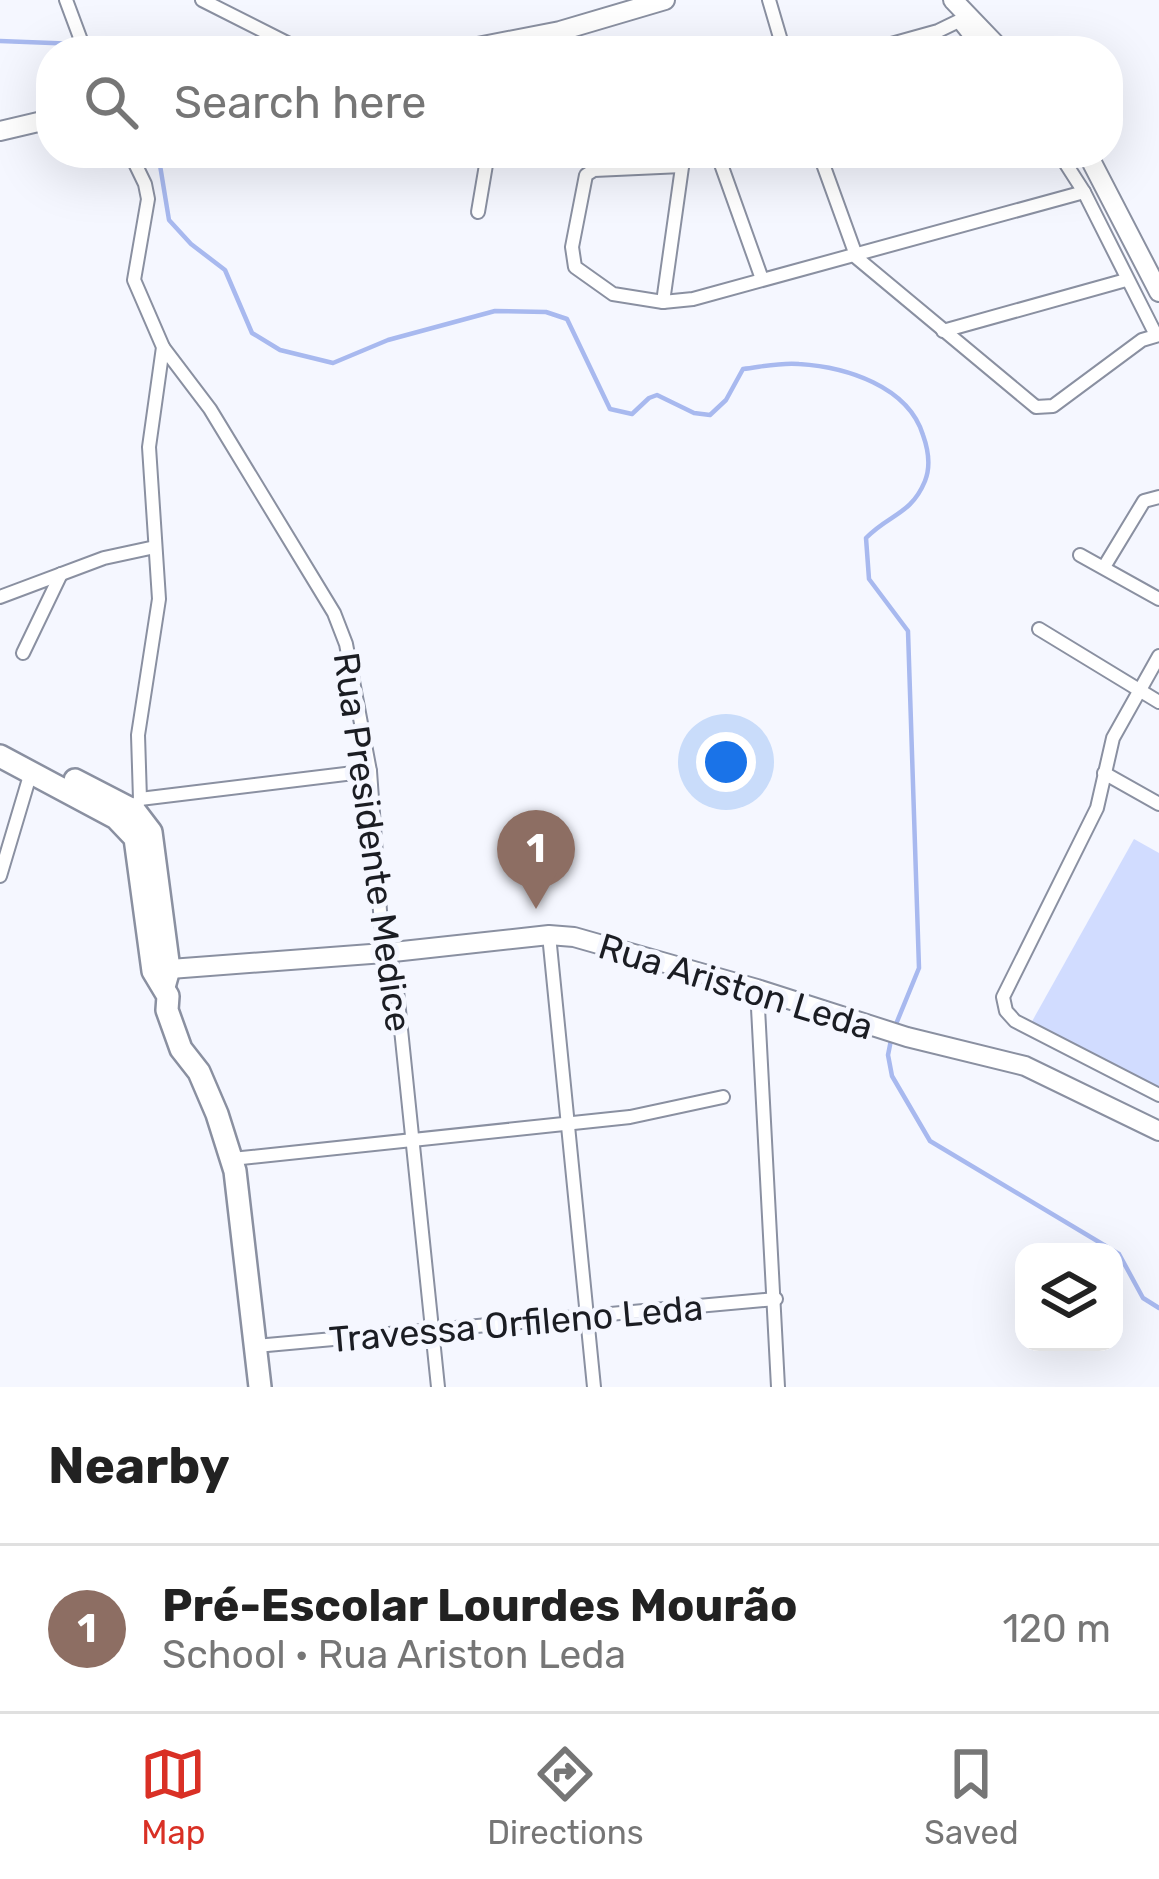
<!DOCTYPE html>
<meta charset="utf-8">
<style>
:root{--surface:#fff;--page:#f2f2f2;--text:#222;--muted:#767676;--line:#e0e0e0;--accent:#d93025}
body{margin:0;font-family:Rubik,sans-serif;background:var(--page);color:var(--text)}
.controls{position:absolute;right:36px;bottom:36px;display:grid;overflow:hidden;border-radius:24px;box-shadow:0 12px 48px #0002}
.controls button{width:108px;height:108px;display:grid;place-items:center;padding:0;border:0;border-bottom:3px solid var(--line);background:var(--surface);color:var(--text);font:60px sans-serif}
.you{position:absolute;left:726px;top:762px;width:42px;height:42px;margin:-30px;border:9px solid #fff;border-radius:50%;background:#1a73e8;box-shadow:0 0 0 18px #1a73e833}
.badge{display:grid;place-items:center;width:78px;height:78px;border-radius:50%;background:var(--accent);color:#fff;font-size:39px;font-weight:700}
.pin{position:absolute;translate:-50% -99px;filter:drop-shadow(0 3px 6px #0008)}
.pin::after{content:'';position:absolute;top:63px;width:42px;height:36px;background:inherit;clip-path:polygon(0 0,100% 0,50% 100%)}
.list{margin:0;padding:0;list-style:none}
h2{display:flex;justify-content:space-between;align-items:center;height:156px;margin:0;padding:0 48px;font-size:51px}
h2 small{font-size:39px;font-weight:400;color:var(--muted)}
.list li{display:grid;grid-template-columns:78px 1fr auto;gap:36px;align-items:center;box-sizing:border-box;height:168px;padding:0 48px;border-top:3px solid var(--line)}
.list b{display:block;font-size:45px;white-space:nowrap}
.list p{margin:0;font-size:39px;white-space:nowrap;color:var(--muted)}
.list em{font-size:39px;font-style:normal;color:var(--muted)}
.icon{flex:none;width:66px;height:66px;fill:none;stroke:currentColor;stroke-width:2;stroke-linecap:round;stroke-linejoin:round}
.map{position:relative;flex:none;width:1159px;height:1387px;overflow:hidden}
.search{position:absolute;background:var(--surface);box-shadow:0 12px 48px #0002;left:36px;right:36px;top:36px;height:132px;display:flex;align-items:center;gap:30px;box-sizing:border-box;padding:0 42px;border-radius:48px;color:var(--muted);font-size:45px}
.sheet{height:324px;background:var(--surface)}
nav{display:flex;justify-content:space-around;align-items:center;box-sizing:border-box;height:168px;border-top:3px solid var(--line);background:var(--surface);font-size:33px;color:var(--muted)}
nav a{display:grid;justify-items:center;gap:6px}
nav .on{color:var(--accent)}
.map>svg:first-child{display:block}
.green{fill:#d1dcff}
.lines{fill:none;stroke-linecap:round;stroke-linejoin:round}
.stream{stroke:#a8b9ef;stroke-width:4.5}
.street-casing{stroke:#8a90a1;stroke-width:16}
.secondary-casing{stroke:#8a90a1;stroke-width:22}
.primary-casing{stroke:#8a90a1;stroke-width:26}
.street{stroke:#fff;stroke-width:12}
.secondary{stroke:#fff;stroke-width:18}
.primary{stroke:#fff;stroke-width:21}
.labels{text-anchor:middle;stroke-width:10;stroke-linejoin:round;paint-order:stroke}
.street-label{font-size:36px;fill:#1b1d23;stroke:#f5f7ff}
</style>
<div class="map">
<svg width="1159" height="1387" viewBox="0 0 1159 1387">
<rect width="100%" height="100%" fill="#f5f7ff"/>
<!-- green -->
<path class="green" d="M1134,839L1159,853V1093L1030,1025Z"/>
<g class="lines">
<!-- stream -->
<g class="stream">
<path d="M0,41L103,45L114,51"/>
<path d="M158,153L169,220L191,244L225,270L252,333L280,350L333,363L388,340L495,311L546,312L567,319L610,409L632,414L649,398L657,395L694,413L710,415L726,400L743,369C761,367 781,362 799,364C846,367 908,386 923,435C928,449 931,466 925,481C911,515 889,514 866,538L869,579L908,631L919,968L894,1029"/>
<path d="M891,1040L888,1055L892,1076L930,1141L1119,1254L1143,1298L1159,1308"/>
</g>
<defs>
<g id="street">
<path d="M66,0L85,51"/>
<path d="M202,0L303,51"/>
<path d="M769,0L784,51"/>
<path d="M959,22L982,51"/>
<path d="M559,51L560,31"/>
<path d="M866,51L938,31L969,16"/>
<path d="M130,153L145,184L148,199L134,280L163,347L149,447L159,599L138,735L140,799L132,813"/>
<path d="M717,153L762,279"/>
<path d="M819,153L857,258L1036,407L1053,406L1142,340L1159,335"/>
<path d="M1059,153L1084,192L1156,335"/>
<path d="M821,160L850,153"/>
<path d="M682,166L594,170L586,175L572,247L575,267L613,294L663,302L693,299L1084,192"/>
<path d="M478,212L488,153"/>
<path d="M663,302L684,153"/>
<path d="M943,331L1126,280"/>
<path d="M163,347L210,409L334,613L346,644L370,771L381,925L396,981L438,1387"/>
<path d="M1080,555L1159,599"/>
<path d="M1104,567L1144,501L1159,497"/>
<path d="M0,597L104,558L155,547"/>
<path d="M1039,629L1159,702"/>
<path d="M23,653L61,574"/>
<path d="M1159,656L1113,738L1097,808L1003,997L1006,1011L1015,1021L1159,1095"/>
<path d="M1104,773L1159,804"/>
<path d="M140,799L370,771"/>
<path d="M0,876L31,772"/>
<path d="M549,935L594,1387"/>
<path d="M757,989L778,1387"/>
<path d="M232,1159L630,1117L723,1097"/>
<path d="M256,1346L776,1299"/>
</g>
<g id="secondary">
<path d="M953,0L1002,51"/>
<path d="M457,51L560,31L665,0"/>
<path d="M0,131L51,119"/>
<path d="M1087,153L1159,292"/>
<path d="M157,970L384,953L549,935L574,937L757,989L907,1037L1025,1066L1159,1131"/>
</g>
<g id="primary">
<path d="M0,756L116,818L135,838L153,971L168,996L167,1010L181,1049L199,1072L217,1114L235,1171L260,1387"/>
<path d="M75,780L135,811L151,832L169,969L164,987"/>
</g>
</defs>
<!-- street casing -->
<use href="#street" class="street-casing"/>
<!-- secondary casing -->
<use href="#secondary" class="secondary-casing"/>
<!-- primary casing -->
<use href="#primary" class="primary-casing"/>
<!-- street -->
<use href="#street" class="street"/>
<!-- secondary -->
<use href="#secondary" class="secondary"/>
<!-- primary -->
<use href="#primary" class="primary"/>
</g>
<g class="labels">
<!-- street labels -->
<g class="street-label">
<text transform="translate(373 842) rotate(82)" y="13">Rua Presidente Medice</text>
<text transform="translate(736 986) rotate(17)" y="13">Rua Ariston Leda</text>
<text transform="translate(516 1323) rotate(-5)" y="13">Travessa Orfileno Leda</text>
</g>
</g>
</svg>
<div class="controls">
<button><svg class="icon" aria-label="layers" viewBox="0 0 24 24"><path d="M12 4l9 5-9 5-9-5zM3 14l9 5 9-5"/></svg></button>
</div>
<div class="you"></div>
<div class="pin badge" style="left:536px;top:909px;background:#8d6e63">1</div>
<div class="search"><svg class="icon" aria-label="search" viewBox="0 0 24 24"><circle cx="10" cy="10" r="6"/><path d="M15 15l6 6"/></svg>Search here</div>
</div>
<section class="sheet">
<h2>Nearby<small></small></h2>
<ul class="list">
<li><span class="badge" style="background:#8d6e63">1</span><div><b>Pré-Escolar Lourdes Mourão</b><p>School · Rua Ariston Leda</p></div><em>120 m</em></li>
</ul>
</section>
<nav>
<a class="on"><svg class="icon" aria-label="map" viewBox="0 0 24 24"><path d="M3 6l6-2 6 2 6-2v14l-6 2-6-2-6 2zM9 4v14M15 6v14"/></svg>Map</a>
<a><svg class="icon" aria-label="directions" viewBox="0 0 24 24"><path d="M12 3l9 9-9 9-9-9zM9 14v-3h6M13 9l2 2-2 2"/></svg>Directions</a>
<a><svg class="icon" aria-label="saved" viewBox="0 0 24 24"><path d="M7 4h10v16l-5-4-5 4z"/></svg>Saved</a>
</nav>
